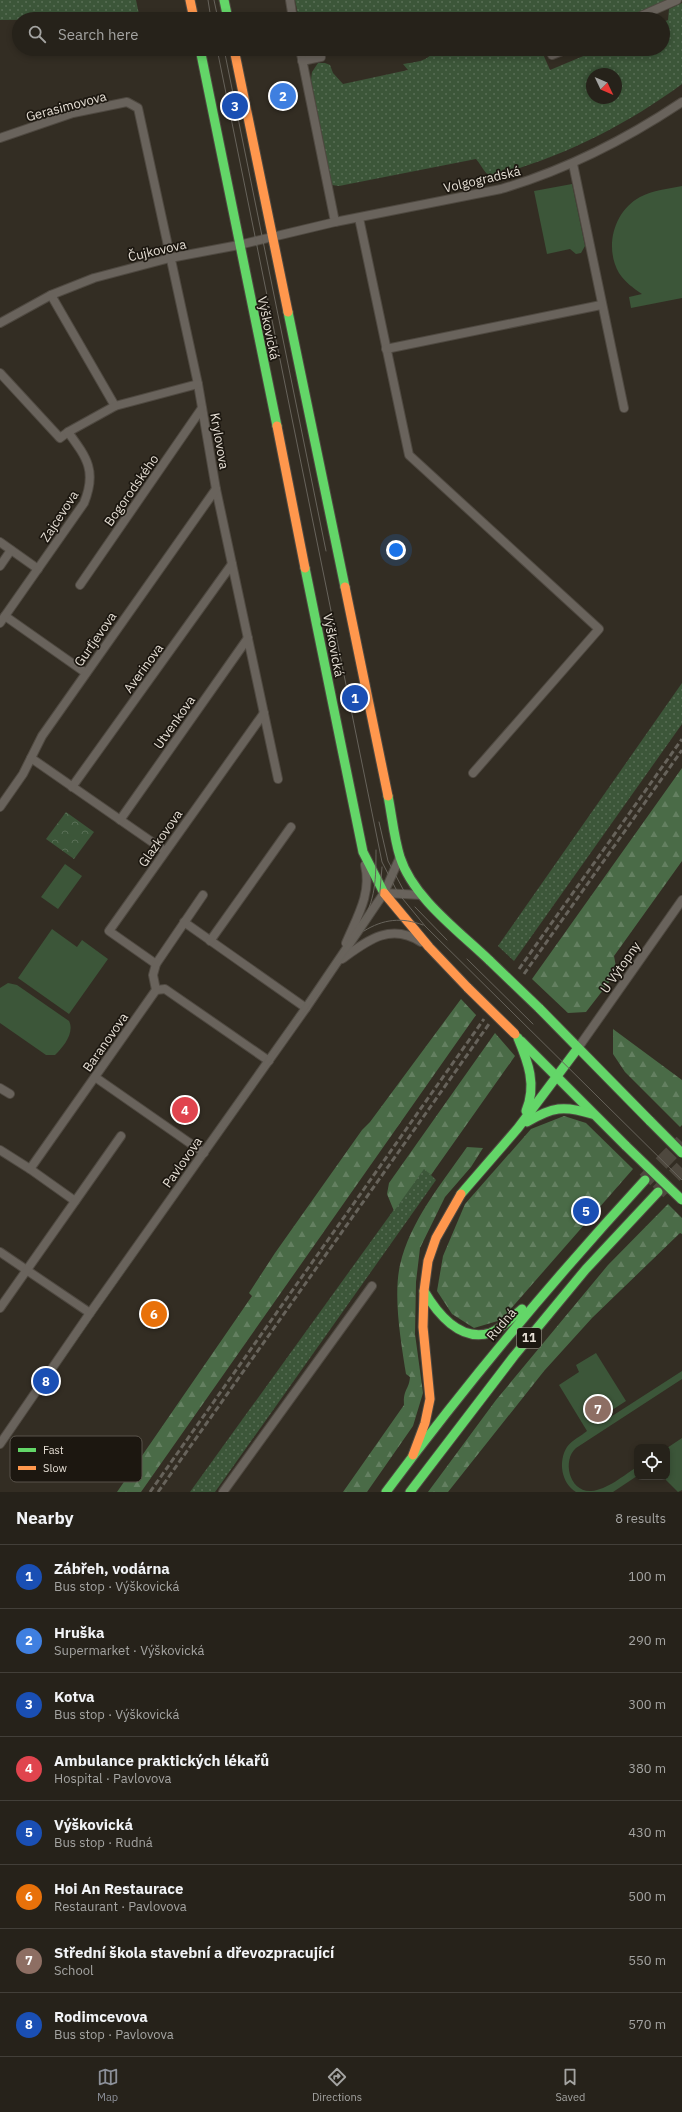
<!DOCTYPE html>
<meta charset="utf-8">
<style>
:root{--surface:#26221a;--page:#322f27;--text:#f1f3f6;--muted:#a4a4a2;--line:#423f39;--accent:#8c9099}
body{margin:0;font-family:"IBM Plex Sans",sans-serif;background:var(--page);color:var(--text)}
.controls{position:absolute;right:12px;bottom:12px;display:grid;overflow:hidden;border-radius:8px;box-shadow:0 2px 6px #0003}
.controls button{width:36px;height:36px;display:grid;place-items:center;padding:0;border:0;border-bottom:1px solid var(--line);background:var(--surface);color:var(--text);font:20px sans-serif}
.compass{position:absolute;left:586px;top:68px;width:36px;height:36px;border-radius:50%;background:var(--surface);box-shadow:0 2px 6px #0003;rotate:134deg}
.you{position:absolute;left:396px;top:550px;width:14px;height:14px;margin:-10px;border:3px solid #fff;border-radius:50%;background:#1a73e8;box-shadow:0 0 0 6px #1a73e833}
.badge{display:grid;place-items:center;width:26px;height:26px;border-radius:50%;background:var(--accent);color:#fff;font-size:13px;font-weight:700}
.pin{position:absolute;translate:-50% -50%;border:2px solid #fff;box-shadow:0 1px 4px #0006}
.list{margin:0;padding:0;list-style:none}
h2{display:flex;justify-content:space-between;align-items:center;height:52px;margin:0;padding:0 16px;font-size:17px}
h2 small{font-size:13px;font-weight:400;color:var(--muted)}
.list li{display:grid;grid-template-columns:26px 1fr auto;gap:12px;align-items:center;box-sizing:border-box;height:64px;padding:0 16px;border-top:1px solid var(--line)}
.list b{display:block;font-size:15px;white-space:nowrap}
.list p{margin:0;font-size:13px;white-space:nowrap;color:var(--muted)}
.list em{font-size:13px;font-style:normal;color:var(--muted)}
.icon{flex:none;width:22px;height:22px;fill:none;stroke:currentColor;stroke-width:2;stroke-linecap:round;stroke-linejoin:round}
.map{position:relative;flex:none;width:682px;height:1492px;overflow:hidden}
.search{position:absolute;background:var(--surface);box-shadow:0 2px 6px #0003;left:12px;right:12px;top:12px;height:44px;display:flex;align-items:center;gap:10px;box-sizing:border-box;padding:0 14px;border-radius:22px;color:var(--muted);font-size:15px}
.sheet{height:564px;background:var(--surface)}
nav{display:flex;justify-content:space-around;align-items:center;box-sizing:border-box;height:56px;border-top:1px solid var(--line);background:var(--surface);font-size:11px;color:var(--muted)}
nav a{display:grid;justify-items:center;gap:2px}
nav .on{color:var(--accent)}
.map>svg:first-child{display:block}
.grass{fill:url(#grass-dots);fill-rule:evenodd}
.forest{fill:url(#forest-firs)}
.park{fill:url(#park-crowns)}
.pitch{fill:#3c5639}
.lines{fill:none;stroke-linecap:round;stroke-linejoin:round}
.highway-tunnel{stroke:#4e483e;stroke-width:15;stroke-dasharray:15 8;stroke-linecap:butt}
.street-casing{stroke:#4f4941;stroke-width:10}
.fast-casing{stroke:#4f4941;stroke-width:11}
.slow-casing{stroke:#4f4941;stroke-width:11}
.street{stroke:#69635c;stroke-width:8}
.fast{stroke:#63d668;stroke-width:9}
.slow{stroke:#ff974d;stroke-width:9}
.tram{stroke:#67635b;stroke-width:1}
.rail{stroke:#67635b;stroke-width:3;stroke-dasharray:6 3;stroke-linecap:butt}
.fast-bridge-casing{stroke:#4f4941;stroke-width:11;stroke-linecap:butt}
.slow-bridge-casing{stroke:#4f4941;stroke-width:11;stroke-linecap:butt}
.fast-bridge{stroke:#63d668;stroke-width:9}
.slow-bridge{stroke:#ff974d;stroke-width:9}
.labels{text-anchor:middle;stroke-width:3.5;stroke-linejoin:round;paint-order:stroke}
.shield{fill:#1c1710;stroke:#a9a39a;stroke-width:1}
.shield-label{font-size:12px;font-weight:bold;fill:#e6dfd5}
.street-label{font-size:13px;fill:#e6dfd5;stroke:#1c1710}
.key{fill:#1c1710;stroke:#59534b;stroke-width:1}
.key-label{font-size:11px;fill:#e6dfd5}
</style>
<div class="map">
<svg width="682" height="1492" viewBox="0 0 682 1492">
<defs>
<pattern id="grass-dots" width="8" height="8" patternUnits="userSpaceOnUse"><rect width="8" height="8" fill="#3c5639"/><path d="M2 2h.1M6 6h.1" fill="none" stroke="#586e55" stroke-width="1.8" stroke-linecap="round"/></pattern>
<pattern id="forest-firs" width="22" height="20" patternUnits="userSpaceOnUse"><rect width="22" height="20" fill="#4a6b47"/><path d="M5 1l3.5 6h-7zM16 11l3.5 6h-7z" fill="#648061"/></pattern>
<pattern id="park-crowns" width="20" height="18" patternUnits="userSpaceOnUse"><rect width="20" height="18" fill="#3c5639"/><path d="M2 6a3 3 0 1 1 6 0M12 15a3 3 0 1 1 6 0" fill="none" stroke="#586e55"/></pattern>
</defs>
<rect width="100%" height="100%" fill="#332d23"/>
<!-- grass -->
<g class="grass">
<path d="M0,0H136L140,19L0,20Z"/>
<path d="M295,0H669L625,19H299Z"/>
<path d="M682,3V84C629,123 569,154 506,172L505,169L502,170L503,173C484,179 487,172 476,159L339,186L332,185L311,80L312,72L318,63H325L330,65L333,73L343,84L408,70L403,64C414,62 430,62 434,49H556L543,54L550,70L600,49H663V22L668,20L669,9ZM592,74H616V98H592Z"/>
<path d="M307,49H344C332,51 317,58 307,49Z"/>
<path d="M682,683V724L514,961L498,946Z"/>
<path d="M424,1168L436,1180L215,1492H190Z"/>
</g>
<!-- forest -->
<g class="forest">
<path d="M682,768V861L614,956L617,972L586,1012L568,1013L532,979Z"/>
<path d="M461,999L476,1015L141,1492H117L252,1296L249,1293L275,1253L362,1130L370,1122Z"/>
<path d="M613,1029L682,1080V1125L680,1127L625,1072L613,1054Z"/>
<path d="M495,1033L515,1056L431,1175L424,1169L394,1211L387,1194L389,1183Z"/>
<path d="M564,1116L586,1123L633,1169L501,1320L474,1328L452,1314L437,1291L443,1256L465,1204L531,1129Z"/>
<path d="M467,1147L483,1148L471,1167L445,1197L420,1248L416,1282L415,1334L423,1393L413,1426L367,1492H343L404,1405C403,1389 409,1390 410,1377L406,1374C401,1342 393,1297 400,1265C410,1221 442,1183 467,1147Z"/>
<path d="M668,1204L682,1218V1234L680,1233L592,1318L544,1371L448,1492H428L496,1400L608,1265Z"/>
</g>
<!-- park -->
<path class="park" d="M66,812L94,832L74,859L46,839Z"/>
<!-- pitch -->
<g class="pitch">
<path d="M572,184L585,246L581,253L576,254L570,249L547,254L534,191Z"/>
<path d="M682,186V298L631,308L629,297L642,294C633,288 625,282 619,273C604,247 614,211 640,197C653,190 668,189 682,186Z"/>
<path d="M65,864L82,876L58,909L41,897Z"/>
<path d="M52,929L77,947L82,940L108,959L69,1014L18,978Z"/>
<path d="M8,983L17,985L69,1021C75,1033 63,1047 55,1055H46L0,1023V988Z"/>
<path d="M596,1353L626,1401L606,1414L609,1418L682,1371V1379L576,1448C562,1460 569,1492 591,1491C607,1490 624,1475 637,1467V1476L613,1492H576C561,1483 558,1461 567,1447C572,1440 581,1436 587,1431L559,1385L579,1372L576,1365Z"/>
<path d="M682,1438V1490L678,1492L663,1477H667V1448Z"/>
</g>
<g class="lines">
<!-- highway-tunnel -->
<g class="highway-tunnel">
<path d="M645,1180L682,1142"/>
<path d="M658,1192L682,1168"/>
</g>
<defs>
<g id="street">
<path d="M290,0L293,19"/>
<path d="M634,19L677,0"/>
<path d="M300,49L335,222"/>
<path d="M552,55L567,49"/>
<path d="M302,61L321,57"/>
<path d="M0,138L73,113L127,102L138,108L198,384L216,489L278,779"/>
<path d="M573,164L624,408"/>
<path d="M359,218L409,455L599,629L473,773"/>
<path d="M51,295L115,406"/>
<path d="M0,323L51,295L94,278L170,258L239,245L335,222L501,189C566,170 625,140 682,102"/>
<path d="M386,349L601,305"/>
<path d="M0,373L60,438L68,432"/>
<path d="M0,542L38,569"/>
<path d="M0,566L11,550"/>
<path d="M80,585L202,408"/>
<path d="M5,616L86,673"/>
<path d="M0,623L84,503C97,471 87,458 68,432L115,406L198,384"/>
<path d="M31,758L165,851"/>
<path d="M72,787L232,564"/>
<path d="M0,807L23,774L42,736L216,489"/>
<path d="M120,820L248,638"/>
<path d="M384,893L421,895"/>
<path d="M184,922L306,1008"/>
<path d="M210,941L291,827"/>
<path d="M346,943C357,917 372,893 365,865"/>
<path d="M342,959C367,941 390,922 421,942"/>
<path d="M156,964L109,931L264,713"/>
<path d="M156,990L165,989L269,1061"/>
<path d="M578,1048L682,900"/>
<path d="M95,1077L204,1153"/>
<path d="M0,1088L10,1094"/>
<path d="M0,1150L30,1169L156,990L153,975L156,964L203,895"/>
<path d="M30,1169L75,1201"/>
<path d="M0,1252L90,1313"/>
<path d="M0,1308L121,1136"/>
<path d="M0,1444L90,1313L306,1008L384,893L400,857"/>
<path d="M223,1492L372,1286"/>
</g>
<g id="fast">
<path d="M224,0L228,19"/>
<path d="M200,49L277,426"/>
<path d="M288,312L345,587"/>
<path d="M305,568L363,852L384,893"/>
<path d="M388,796C392,816 394,838 400,857C413,898 460,932 490,961"/>
<path d="M539,1008L650,1121"/>
<path d="M518,1038C528,1062 537,1085 526,1111"/>
<path d="M521,1041L626,1146"/>
<path d="M527,1122C552,1107 564,1105 592,1114"/>
<path d="M461,1194L518,1128L578,1048"/>
<path d="M424,1291C437,1313 460,1342 490,1333C502,1329 512,1317 522,1309"/>
<path d="M386,1492C467,1383 553,1280 645,1180"/>
<path d="M410,1492L514,1356L586,1269L658,1192"/>
</g>
<g id="slow">
<path d="M190,0L194,19"/>
<path d="M234,49L288,312"/>
<path d="M277,426L305,568"/>
<path d="M345,587L388,796"/>
<path d="M384,893L429,947L468,988"/>
<path d="M413,1455L425,1423L430,1399L423,1327L424,1291L428,1261L436,1238L461,1194"/>
</g>
</defs>
<!-- street casing -->
<use href="#street" class="street-casing"/>
<!-- fast casing -->
<use href="#fast" class="fast-casing"/>
<!-- slow casing -->
<use href="#slow" class="slow-casing"/>
<!-- street -->
<use href="#street" class="street"/>
<!-- fast -->
<use href="#fast" class="fast"/>
<!-- slow -->
<use href="#slow" class="slow"/>
<!-- tram -->
<g class="tram">
<path d="M208,0L211,19"/>
<path d="M214,0L218,19"/>
<path d="M217,49L382,862L398,893L425,926L682,1180"/>
<path d="M224,49L326,551"/>
<path d="M379,822L388,861L404,891"/>
<path d="M415,907L447,940"/>
<path d="M360,925C376,901 376,878 376,850"/>
<path d="M364,931C383,919 402,917 423,925"/>
<path d="M467,959L533,1024"/>
<path d="M174,1190L349,941"/>
<path d="M0,1448L371,918L379,903L382,867"/>
</g>
<!-- rail -->
<g class="rail">
<path d="M519,969L682,739"/>
<path d="M524,974L682,750"/>
<path d="M150,1492L484,1019"/>
<path d="M158,1492L489,1024"/>
</g>
<defs>
<g id="fast-bridge">
<path d="M490,961L539,1008"/>
<path d="M650,1121L682,1153"/>
<path d="M626,1146L682,1200"/>
</g>
<path id="slow-bridge" d="M468,988L515,1034"/>
</defs>
<!-- fast-bridge casing -->
<use href="#fast-bridge" class="fast-bridge-casing"/>
<!-- slow-bridge casing -->
<use href="#slow-bridge" class="slow-bridge-casing"/>
<!-- fast-bridge -->
<use href="#fast-bridge" class="fast-bridge"/>
<!-- slow-bridge -->
<use href="#slow-bridge" class="slow-bridge"/>
</g>
<g class="labels">
<!-- shield labels -->
<rect class="shield" x="517" y="1328" width="24" height="20" rx="3"/>
<g class="shield-label">
<text x="529" y="1342">11</text>
</g>
<!-- street labels -->
<g class="street-label">
<text transform="translate(66 106) rotate(-15)" y="5">Gerasimovova</text>
<text transform="translate(482 179) rotate(-13)" y="5">Volgogradská</text>
<text transform="translate(157 250) rotate(-13)" y="5">Čujkovova</text>
<text transform="translate(269 328) rotate(78)" y="5">Výškovická</text>
<text transform="translate(220 441) rotate(80)" y="5">Krylovova</text>
<text transform="translate(131 490) rotate(-55)" y="5">Bogorodského</text>
<text transform="translate(59 516) rotate(-57)" y="5">Zajcevova</text>
<text transform="translate(95 639) rotate(-55)" y="5">Gurťjevova</text>
<text transform="translate(334 645) rotate(79)" y="5">Výškovická</text>
<text transform="translate(143 668) rotate(-54)" y="5">Averinova</text>
<text transform="translate(174 722) rotate(-55)" y="5">Utvenkova</text>
<text transform="translate(160 838) rotate(-55)" y="5">Glazkovova</text>
<text transform="translate(620 967) rotate(-55)" y="5">U Výtopny</text>
<text transform="translate(105 1042) rotate(-55)" y="5">Baranovova</text>
<text transform="translate(182 1162) rotate(-55)" y="5">Pavlovova</text>
<text transform="translate(501 1324) rotate(-50)" y="5">Rudná</text>
</g>
</g>
<!-- legend -->
<rect x="10" y="1436" width="132" height="46" rx="6" class="key"/>
<rect x="18" y="1448" width="18" height="4" fill="#63d668"/>
<rect x="18" y="1466" width="18" height="4" fill="#ff974d"/>
<g class="key-label">
<text x="43" y="1454">Fast</text>
<text x="43" y="1472">Slow</text>
</g>
</svg>
<div class="controls">
<button><svg class="icon" aria-label="locate" viewBox="0 0 24 24"><circle cx="12" cy="12" r="6"/><path d="M12 2v4M12 18v4M2 12h4M18 12h4"/></svg></button>
</div>
<svg class="compass" viewBox="-18 -18 36 36"><path d="M0-13l5 13h-10z" fill="#e53935"/><path d="M0 13l5-13h-10z" fill="#a4a4a2"/></svg>
<div class="you"></div>
<div class="pin badge" style="left:355px;top:698px;background:#1a4fb4">1</div>
<div class="pin badge" style="left:283px;top:96px;background:#3f7fe0">2</div>
<div class="pin badge" style="left:235px;top:106px;background:#1a4fb4">3</div>
<div class="pin badge" style="left:185px;top:1110px;background:#e0444e">4</div>
<div class="pin badge" style="left:586px;top:1211px;background:#1a4fb4">5</div>
<div class="pin badge" style="left:154px;top:1314px;background:#e8710a">6</div>
<div class="pin badge" style="left:598px;top:1409px;background:#8d6e63">7</div>
<div class="pin badge" style="left:46px;top:1381px;background:#1a4fb4">8</div>
<div class="search"><svg class="icon" aria-label="search" viewBox="0 0 24 24"><circle cx="10" cy="10" r="6"/><path d="M15 15l6 6"/></svg>Search here</div>
</div>
<section class="sheet">
<h2>Nearby<small>8 results</small></h2>
<ul class="list">
<li><span class="badge" style="background:#1a4fb4">1</span><div><b>Zábřeh, vodárna</b><p>Bus stop · Výškovická</p></div><em>100 m</em></li>
<li><span class="badge" style="background:#3f7fe0">2</span><div><b>Hruška</b><p>Supermarket · Výškovická</p></div><em>290 m</em></li>
<li><span class="badge" style="background:#1a4fb4">3</span><div><b>Kotva</b><p>Bus stop · Výškovická</p></div><em>300 m</em></li>
<li><span class="badge" style="background:#e0444e">4</span><div><b>Ambulance praktických lékařů</b><p>Hospital · Pavlovova</p></div><em>380 m</em></li>
<li><span class="badge" style="background:#1a4fb4">5</span><div><b>Výškovická</b><p>Bus stop · Rudná</p></div><em>430 m</em></li>
<li><span class="badge" style="background:#e8710a">6</span><div><b>Hoi An Restaurace</b><p>Restaurant · Pavlovova</p></div><em>500 m</em></li>
<li><span class="badge" style="background:#8d6e63">7</span><div><b>Střední škola stavební a dřevozpracující</b><p>School</p></div><em>550 m</em></li>
<li><span class="badge" style="background:#1a4fb4">8</span><div><b>Rodimcevova</b><p>Bus stop · Pavlovova</p></div><em>570 m</em></li>
</ul>
</section>
<nav>
<a class="on"><svg class="icon" aria-label="map" viewBox="0 0 24 24"><path d="M3 6l6-2 6 2 6-2v14l-6 2-6-2-6 2zM9 4v14M15 6v14"/></svg>Map</a>
<a><svg class="icon" aria-label="directions" viewBox="0 0 24 24"><path d="M12 3l9 9-9 9-9-9zM9 14v-3h6M13 9l2 2-2 2"/></svg>Directions</a>
<a><svg class="icon" aria-label="saved" viewBox="0 0 24 24"><path d="M7 4h10v16l-5-4-5 4z"/></svg>Saved</a>
</nav>
